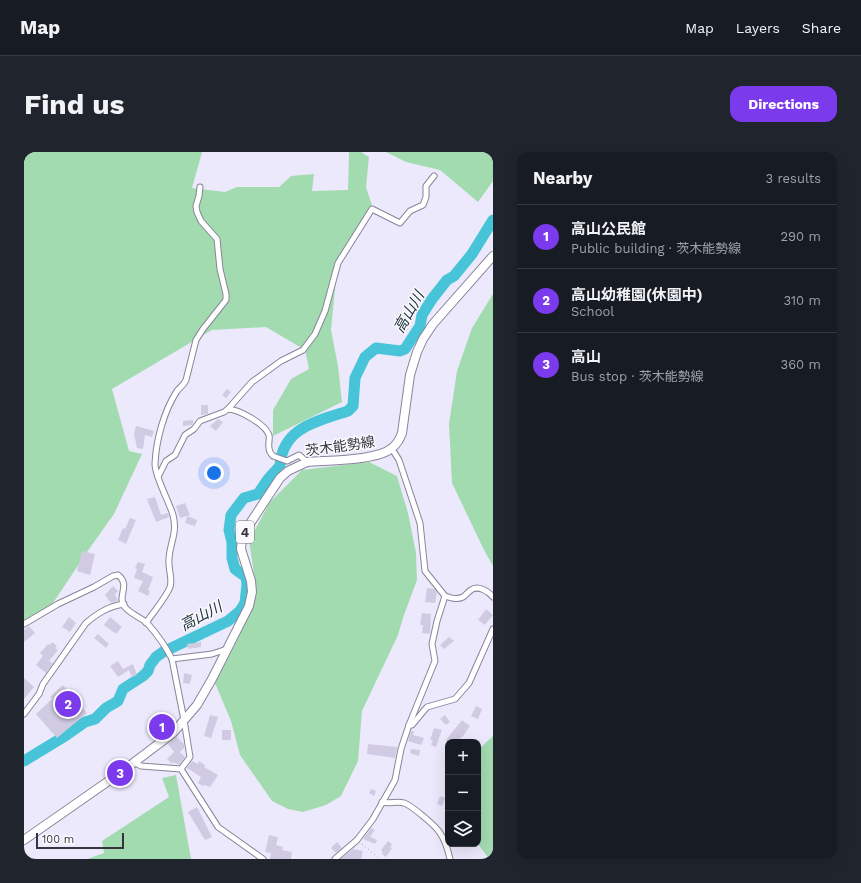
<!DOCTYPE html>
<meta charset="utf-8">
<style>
:root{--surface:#171b24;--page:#20242c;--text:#f1f3f6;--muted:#9ea1a6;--line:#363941;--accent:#7c3aed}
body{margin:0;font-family:"Work Sans","Noto Sans JP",sans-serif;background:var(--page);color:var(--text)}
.controls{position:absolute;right:12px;bottom:12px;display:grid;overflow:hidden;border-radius:8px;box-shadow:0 4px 16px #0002}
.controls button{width:36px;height:36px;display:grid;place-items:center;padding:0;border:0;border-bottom:1px solid var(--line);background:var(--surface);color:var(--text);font:20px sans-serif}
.scale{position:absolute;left:12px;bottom:10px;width:88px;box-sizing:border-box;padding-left:4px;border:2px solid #36343d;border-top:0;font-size:11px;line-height:14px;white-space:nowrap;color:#36343d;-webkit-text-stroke:3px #faf9fe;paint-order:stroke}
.you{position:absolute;left:190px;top:321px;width:14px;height:14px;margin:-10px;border:3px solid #fff;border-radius:50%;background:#1a73e8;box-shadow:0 0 0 6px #1a73e833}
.badge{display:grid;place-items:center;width:26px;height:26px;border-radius:50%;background:var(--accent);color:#fff;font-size:13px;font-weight:700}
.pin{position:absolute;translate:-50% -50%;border:2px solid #fff;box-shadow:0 1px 4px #0006}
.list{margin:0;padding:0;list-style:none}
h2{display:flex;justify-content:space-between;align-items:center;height:52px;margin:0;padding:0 16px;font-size:17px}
h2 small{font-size:13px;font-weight:400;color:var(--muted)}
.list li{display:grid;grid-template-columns:26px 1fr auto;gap:12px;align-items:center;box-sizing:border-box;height:64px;padding:0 16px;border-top:1px solid var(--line)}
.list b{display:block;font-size:15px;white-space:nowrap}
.list p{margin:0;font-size:13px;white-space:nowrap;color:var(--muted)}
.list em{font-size:13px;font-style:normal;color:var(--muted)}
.icon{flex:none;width:22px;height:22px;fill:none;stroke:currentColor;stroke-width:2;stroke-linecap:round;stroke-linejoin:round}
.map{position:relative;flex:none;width:469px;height:707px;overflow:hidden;border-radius:12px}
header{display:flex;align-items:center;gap:24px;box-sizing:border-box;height:56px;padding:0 20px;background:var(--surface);border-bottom:1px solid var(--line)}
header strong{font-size:19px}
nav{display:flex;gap:22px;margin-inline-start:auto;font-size:14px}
.intro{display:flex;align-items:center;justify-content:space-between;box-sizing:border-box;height:96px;padding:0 24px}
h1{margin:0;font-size:28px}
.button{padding:10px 18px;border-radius:12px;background:var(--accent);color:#fff;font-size:14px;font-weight:700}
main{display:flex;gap:24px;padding:0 24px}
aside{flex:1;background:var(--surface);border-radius:12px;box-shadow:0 4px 16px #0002}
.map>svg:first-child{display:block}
.green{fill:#a3dbb1}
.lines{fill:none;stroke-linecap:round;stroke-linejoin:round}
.river{stroke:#47c4d8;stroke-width:11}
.building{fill:#d0cae2}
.minor-casing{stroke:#89849a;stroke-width:7}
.primary-casing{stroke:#89849a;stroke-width:10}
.path{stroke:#aaa7b7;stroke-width:1;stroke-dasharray:1 3;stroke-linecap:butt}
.minor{stroke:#fff;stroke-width:5}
.primary{stroke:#fff;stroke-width:8}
.labels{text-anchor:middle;stroke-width:3;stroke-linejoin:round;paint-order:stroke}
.shield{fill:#faf9fe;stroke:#716f77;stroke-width:1}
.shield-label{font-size:13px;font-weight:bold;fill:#36343d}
.street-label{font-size:14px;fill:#36343d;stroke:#faf9fe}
.water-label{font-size:15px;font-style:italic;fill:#1b3135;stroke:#faf9fe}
</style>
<header>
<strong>Map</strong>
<nav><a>Map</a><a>Layers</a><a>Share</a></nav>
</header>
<div class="intro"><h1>Find us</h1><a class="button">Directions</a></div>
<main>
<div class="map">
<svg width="469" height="707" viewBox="0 0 469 707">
<rect width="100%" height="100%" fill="#ede9fc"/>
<!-- green -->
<g class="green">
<path d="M0,0H178L168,36L201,40L213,35H255L267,24L290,22L288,39L324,38L325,0H337L345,5L342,35L348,53L313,116L307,178L314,214L318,250L249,284V258L267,227L285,217L281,198L242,175L188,178L88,237L105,299L118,302L90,362L63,400L25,457L0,475Z"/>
<path d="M362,0H469V29L454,50L416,18L382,10Z"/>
<path d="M469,142V414L460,398L428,331L425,272L433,219L448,176Z"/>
<path d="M345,310L373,324L384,361L392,401L393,428L380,463L374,483L338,559L334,609L317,644L302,653L279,660L264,657L248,649L216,603L207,569L191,531L215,485L233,441L225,389L246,350L278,318Z"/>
<path d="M469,584V707H465L454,692V603L456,596Z"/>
<path d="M152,623L167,707H63L80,701L78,689L145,645L138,626Z"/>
</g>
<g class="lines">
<!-- river -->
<path class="river" d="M0,609L41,584L61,570L71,567L82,556L94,549L99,537L119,524L124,519L126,513L132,505L139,500L204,469L216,459L221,451L223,432L222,425L211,417L208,406V390L205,378L207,363L220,346L234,342L244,327L256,314C258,276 293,269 324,259L329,254L331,226L341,205L352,196L376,199L381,197L396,174L398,163L408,147L423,128L430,124L448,102L469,68"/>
</g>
<!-- building -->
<g class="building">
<path d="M203,237L207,240L202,246L198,243Z"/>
<path d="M177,253H184V262L177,263Z"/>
<path d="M194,267L199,270L192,279L186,274Z"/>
<path d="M169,268V271L168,273L159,274V269Z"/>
<path d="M112,274L130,279L128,285L121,283L119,297L113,296L110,282Z"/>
<path d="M131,345L137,363L144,361L145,365L132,370L123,347Z"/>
<path d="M161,351L166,363L156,366L152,354Z"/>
<path d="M163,364L173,368L171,374L161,371Z"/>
<path d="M106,366L112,368L102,392L94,388L99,376L101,377Z"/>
<path d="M58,399L71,402L66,423L53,419Z"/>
<path d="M114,410L121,412L118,420L129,425L124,438L126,439L124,444L114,439L119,429L110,426L113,417L111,416Z"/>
<path d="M89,434L94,439L91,442L94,449L87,451L81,443Z"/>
<path d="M403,436L411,437L413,440L411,451L401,450Z"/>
<path d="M462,457L469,463L461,473L454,468Z"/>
<path d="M398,461L407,462L406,482L398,481L399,473H396Z"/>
<path d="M45,465L52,471L46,480L38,475Z"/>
<path d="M86,465L98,475L92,482L80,473Z"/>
<path d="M5,474L11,481L0,490V478Z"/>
<path d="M74,482L85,492L82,496L70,486Z"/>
<path d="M425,485L430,489L420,497L416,493Z"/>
<path d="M28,490L33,494L31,496L34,498L25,509L29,511L22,521L12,513L19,504L16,501L24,492L26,493Z"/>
<path d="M177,490V495L164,497L163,492Z"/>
<path d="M94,509L99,517L109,512L113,523L108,525L105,518L94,525L86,514Z"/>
<path d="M160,521L168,523L166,532L159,531Z"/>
<path d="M0,526L10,535L0,547Z"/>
<path d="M39,533L63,561L33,586L12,562L28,547L26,545Z"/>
<path d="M452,554L458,557L454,567L447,564Z"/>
<path d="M186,563L194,565L187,586L180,584Z"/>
<path d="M421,563L426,570L422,573L416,567Z"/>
<path d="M137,568L145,577L137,583L130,573Z"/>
<path d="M438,568L446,574L439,584L432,590H424L422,588Z"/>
<path d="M410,576L418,578L412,595L407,593L409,588H406Z"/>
<rect x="198" y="578" width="9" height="10"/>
<path d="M387,579H390L389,583L400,586L397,593L384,589Z"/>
<path d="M153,585L160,592V596L156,600L161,605L155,613L149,610L148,612L143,607L150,600L144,592Z"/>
<path d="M344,592L373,595L371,606L343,602Z"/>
<path d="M387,597L396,598L395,604L386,601Z"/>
<path d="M168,609L174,612L175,609L181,613L180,615L194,623L186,635L180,633L179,634L174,631L177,625L163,616Z"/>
<path d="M347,637L352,639L350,644L345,641Z"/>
<path d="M416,644L421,646L418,654L413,652Z"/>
<path d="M173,655L188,685L181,688L164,660Z"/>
<path d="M347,676L351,678L346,685L353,688L351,692L339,687Z"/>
<path d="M245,683L254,685L252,693L259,695L258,698L268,700L267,707H246L247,701L241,700Z"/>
<path d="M364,689L368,692L366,695L368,696L362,705L358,702L359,701L357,698Z"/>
<path d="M313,690L318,696L312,701L307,696Z"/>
<path d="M329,697L339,699L337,707H317Z"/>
</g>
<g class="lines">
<defs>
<g id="minor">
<path d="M204,257L228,230L257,209L279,198L291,182L301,159L314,111L348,57L376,71L386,59L399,53L402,45V34L410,24"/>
<path d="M134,325L142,309L151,303L161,283L170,277L176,269L200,260L204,257C216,258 241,272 245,283C246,287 244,292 245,296C245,299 247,302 249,304L263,309L275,303L283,310"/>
<path d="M421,444C427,446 433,448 439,445C442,443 444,440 447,438C454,433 464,439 469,445"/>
<path d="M122,471C128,462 143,444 146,435C149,427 144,417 145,408C145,392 154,382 149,363C145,349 131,325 131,312C132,288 140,259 153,239C156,235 160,233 162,228L172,188L179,177L202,148V142L196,117L193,87L177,69L173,60L172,54L175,44L176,35"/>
<path d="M0,472L34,452L70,435L89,424L94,423C107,433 93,444 100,454C106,462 116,465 123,471C132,481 142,495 148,507L160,568L166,605L157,617"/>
<path d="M148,507L188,502L203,497"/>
<path d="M0,562L15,542L19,532L62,471C74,461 85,454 100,452"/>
<path d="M385,573H388L403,555L431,547L445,531L469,477"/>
<path d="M110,610L117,614L157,617L194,675L239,707"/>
<path d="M358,650C366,652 372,649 380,651C387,653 412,674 416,681C421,688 424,698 426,707"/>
<path d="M311,707L333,688L349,667L371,628L377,597L385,573L411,509L408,492L413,469L421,444L401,419L396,371L375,308L368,297"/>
</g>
<path id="primary" d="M0,688L96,621L149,581L173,553L188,527L225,454L228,440L227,429L217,397L218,387L223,376L256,326L264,319L283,310C304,308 353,309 368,296C373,292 376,287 378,281L386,223L393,200L399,187L409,172L469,104"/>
</defs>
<!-- minor casing -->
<use href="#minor" class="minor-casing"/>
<!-- primary casing -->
<use href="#primary" class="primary-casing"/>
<!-- path -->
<path class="path" d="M338,692L356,707"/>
<!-- minor -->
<use href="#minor" class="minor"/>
<!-- primary -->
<use href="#primary" class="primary"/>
</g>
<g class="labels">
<!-- shield labels -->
<rect class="shield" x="212" y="369" width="18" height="22" rx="3"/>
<g class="shield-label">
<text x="221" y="385">4</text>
</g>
<!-- street labels -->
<g class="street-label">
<text transform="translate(316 294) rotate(-8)" y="5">茨木能勢線</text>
</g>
<!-- water labels -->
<g class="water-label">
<text transform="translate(385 160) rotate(-60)" y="5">高山川</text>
<text transform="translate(177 464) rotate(-28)" y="5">高山川</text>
</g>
</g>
</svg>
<div class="controls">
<button>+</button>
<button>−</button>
<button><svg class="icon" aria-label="layers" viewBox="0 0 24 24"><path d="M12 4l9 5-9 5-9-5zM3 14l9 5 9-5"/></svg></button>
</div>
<div class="scale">100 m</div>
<div class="you"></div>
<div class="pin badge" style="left:138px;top:575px">1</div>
<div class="pin badge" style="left:44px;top:552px">2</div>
<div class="pin badge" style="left:96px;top:621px">3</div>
</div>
<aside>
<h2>Nearby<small>3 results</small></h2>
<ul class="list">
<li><span class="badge">1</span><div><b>高山公民館</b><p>Public building · 茨木能勢線</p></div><em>290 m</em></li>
<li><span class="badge">2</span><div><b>高山幼稚園(休園中)</b><p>School</p></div><em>310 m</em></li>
<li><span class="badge">3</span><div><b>高山</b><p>Bus stop · 茨木能勢線</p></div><em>360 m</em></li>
</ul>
</aside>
</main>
